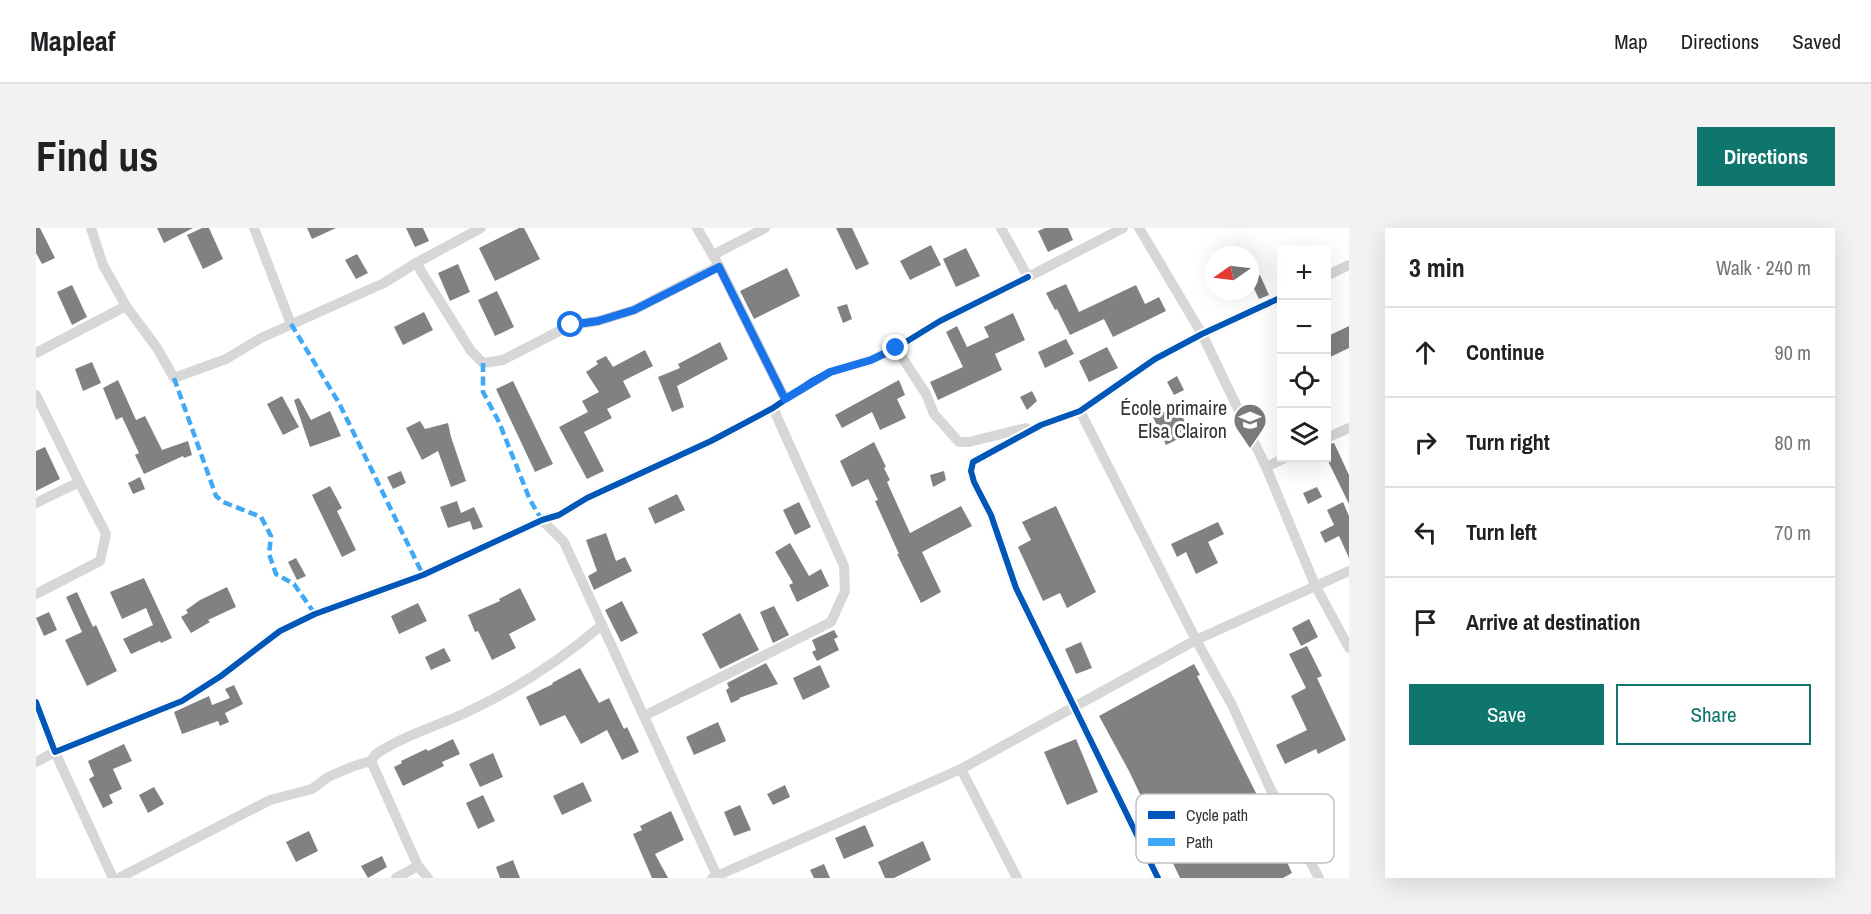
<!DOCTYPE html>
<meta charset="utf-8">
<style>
:root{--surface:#fff;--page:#f2f2f2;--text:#202124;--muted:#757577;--line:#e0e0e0;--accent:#0f766e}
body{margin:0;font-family:"Archivo Narrow",sans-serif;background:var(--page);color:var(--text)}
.controls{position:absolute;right:18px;top:18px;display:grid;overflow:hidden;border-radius:0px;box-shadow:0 6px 24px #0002}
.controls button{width:54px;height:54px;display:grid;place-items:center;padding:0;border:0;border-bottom:2px solid var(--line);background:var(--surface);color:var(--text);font:30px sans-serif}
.compass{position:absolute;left:1169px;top:18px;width:54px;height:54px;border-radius:50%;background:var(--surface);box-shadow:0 6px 24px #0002;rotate:256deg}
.stop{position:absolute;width:18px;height:18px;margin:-14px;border:4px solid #1a73e8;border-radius:50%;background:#fff}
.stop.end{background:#1a73e8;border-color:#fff;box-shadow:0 2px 6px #0008}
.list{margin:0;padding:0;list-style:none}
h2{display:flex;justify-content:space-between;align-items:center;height:78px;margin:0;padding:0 24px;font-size:26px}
h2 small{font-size:20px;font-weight:400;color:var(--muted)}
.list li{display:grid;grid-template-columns:39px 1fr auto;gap:18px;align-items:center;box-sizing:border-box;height:90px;padding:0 24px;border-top:2px solid var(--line)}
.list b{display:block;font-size:22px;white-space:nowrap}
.list em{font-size:20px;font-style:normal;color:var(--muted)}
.actions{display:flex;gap:12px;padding:18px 24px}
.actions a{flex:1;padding:14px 0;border:2px solid var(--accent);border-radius:0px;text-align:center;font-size:21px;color:var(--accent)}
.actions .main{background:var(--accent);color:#fff}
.icon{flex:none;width:33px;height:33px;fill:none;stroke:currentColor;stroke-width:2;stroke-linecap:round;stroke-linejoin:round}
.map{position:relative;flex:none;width:1313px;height:650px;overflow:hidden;border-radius:0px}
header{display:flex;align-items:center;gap:36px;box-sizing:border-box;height:84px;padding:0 30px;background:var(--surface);border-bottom:2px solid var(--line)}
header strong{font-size:28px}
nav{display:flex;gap:33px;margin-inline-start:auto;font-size:21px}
.intro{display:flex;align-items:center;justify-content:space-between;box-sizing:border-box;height:144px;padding:0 36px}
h1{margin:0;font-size:42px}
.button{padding:15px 27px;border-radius:0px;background:var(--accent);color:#fff;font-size:21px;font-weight:700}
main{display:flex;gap:36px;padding:0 36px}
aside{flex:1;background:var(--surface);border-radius:0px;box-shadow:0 6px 24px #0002}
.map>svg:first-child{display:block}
.building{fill:#818181}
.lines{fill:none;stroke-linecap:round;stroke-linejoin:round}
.minor{stroke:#d7d7d7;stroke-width:10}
.quiet{stroke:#3fa9f5;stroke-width:4.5;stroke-dasharray:9 4.5;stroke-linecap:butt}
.cycleway-casing{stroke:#fff;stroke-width:10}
.cycleway{stroke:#0057b8;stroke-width:6}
.route{stroke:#1a73e8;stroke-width:8}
.labels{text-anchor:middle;stroke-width:6;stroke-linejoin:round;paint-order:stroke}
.poi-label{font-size:20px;fill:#333;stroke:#fff;text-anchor:end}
.key{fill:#fff;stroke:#c2c2c2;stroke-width:1.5}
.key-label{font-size:16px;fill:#333}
</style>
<header>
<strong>Mapleaf</strong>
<nav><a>Map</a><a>Directions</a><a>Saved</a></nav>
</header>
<div class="intro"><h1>Find us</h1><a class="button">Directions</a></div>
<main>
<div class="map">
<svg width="1313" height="650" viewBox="0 0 1313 650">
<rect width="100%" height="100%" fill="#fff"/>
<!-- building -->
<g class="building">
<path d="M0,0H4L19,30L6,36L0,25Z"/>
<path d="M121,0H157L128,15Z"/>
<path d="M166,0H173L187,31L167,41L151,7Z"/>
<path d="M271,0H300L276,11Z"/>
<path d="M370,0H387L393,13L379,19Z"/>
<path d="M483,0H488L504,31L459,53L443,20Z"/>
<path d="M800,0H816L833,36L820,42Z"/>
<path d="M1009,0H1032L1037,12L1012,24L1002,3Z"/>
<path d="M895,17L905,37L874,52L864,33Z"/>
<path d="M930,20L944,48L920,59L907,31Z"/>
<path d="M321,26L332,45L320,51L309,32Z"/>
<path d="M422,36L434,64L414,73L402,45Z"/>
<path d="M751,40L764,68L718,91L704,63Z"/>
<path d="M1224,47L1233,67L1223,71L1214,52Z"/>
<path d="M1030,56L1043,84L1100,57L1109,76L1123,69L1130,83L1077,109L1068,91L1034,107L1021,81L1019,82L1010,65Z"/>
<path d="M36,57L51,89L36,97L21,64Z"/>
<path d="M461,63L478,99L459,108L442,72Z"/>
<path d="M811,76L816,91L807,95L801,79Z"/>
<path d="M388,84L397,102L367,117L358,99Z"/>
<path d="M977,85L989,112L959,126L966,142L902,172L894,154L927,139L910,104L921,98L931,119L953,109L948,99Z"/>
<path d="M1313,98V120L1290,131V109Z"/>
<path d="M1030,111L1038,126L1009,140L1002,124Z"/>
<path d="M684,114L692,131L641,158L648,179L636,184L622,149L644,140L642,136Z"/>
<path d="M1071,119L1082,140L1053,154L1043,133Z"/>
<path d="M609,122L617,138L587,153L595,169L571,181L576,190L548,204L568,243L551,251L523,199L552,184L546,173L563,164L550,144L562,136L560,133L570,128L577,139Z"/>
<path d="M56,134L65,155L47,163L39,141Z"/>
<path d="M1141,148L1148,162L1138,167L1131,154Z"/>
<path d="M82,152L100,192L109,188L126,222L152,213L156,227L148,230L147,228L108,246L99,227L103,225L86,189L80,192L67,160Z"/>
<path d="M863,152L869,167L861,171L870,190L844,202L836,184L806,200L799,187Z"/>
<path d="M477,153L517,236L499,244L460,161Z"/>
<path d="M996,163L1001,173L991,182L984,169Z"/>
<path d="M246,168L263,199L247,207L231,176Z"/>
<path d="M263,170L275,192L294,183L305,208L274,219L258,172Z"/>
<path d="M1141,177L1154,205L1130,217L1117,189Z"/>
<path d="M384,193L389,201L412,195L415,209L430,253L415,259L402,223L386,232L370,200Z"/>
<path d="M838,214L850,239L848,240L854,252L851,254L874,305L925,278L936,298L886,324L905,364L885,375L861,326H863L839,273L842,272L832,251L816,259L804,233Z"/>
<path d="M1298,215L1313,247V276L1290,229V217Z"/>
<path d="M9,219L24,251L0,263V223Z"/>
<path d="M365,243L370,255L357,261L351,249Z"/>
<path d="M908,243L910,252L897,259L894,247Z"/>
<path d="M104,249L109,261L97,266L92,255Z"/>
<path d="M294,258L306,280L301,283L320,322L306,329L276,267Z"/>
<path d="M1281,259L1286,269L1272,276L1267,265Z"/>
<path d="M641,266L649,282L619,296L612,280Z"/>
<path d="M421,273L425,285L438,279L447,299L437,302L434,293L412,300L404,279Z"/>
<path d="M763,274L775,299L759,307L747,282Z"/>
<path d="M1307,274L1313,288V330L1303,308L1289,315L1284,304L1298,297L1291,282Z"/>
<path d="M1020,278L1060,364L1031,380L1024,365L1007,373L982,319L995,312L986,294Z"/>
<path d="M1182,294L1188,306L1172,314L1182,335L1160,346L1150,324L1141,329L1135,316Z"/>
<path d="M570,305L580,333L589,329L596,343L558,362L552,348L561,343L550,312Z"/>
<path d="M754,315L773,348L785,341L793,358L761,374L753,357L757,355L739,324Z"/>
<path d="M260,330L270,348L261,352L252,334Z"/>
<path d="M108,350L136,410L125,415L124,413L95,426L87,411L117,397L110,380L86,391L74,364Z"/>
<path d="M191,359L200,379L172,392L174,394L155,405L145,389L152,385L150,382L164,372Z"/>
<path d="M484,360L500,392L473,406L480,420L456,432L442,403L439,404L432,387L464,373L463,371Z"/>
<path d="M41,364L57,399L60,397L81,443L51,458L29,412L46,404L30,369Z"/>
<path d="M586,373L602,405L585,414L569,382Z"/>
<path d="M382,375L391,393L363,406L355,388Z"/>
<path d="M738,378L753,407L737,415L724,384Z"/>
<path d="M13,384L21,402L8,408L0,390Z"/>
<path d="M704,385L723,422L684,441L666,406Z"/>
<path d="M1273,391L1282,409L1265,418L1256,400Z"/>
<path d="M798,402L802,409L798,411L803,422L781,433L776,424L780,422L776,412Z"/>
<path d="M1045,414L1056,440L1040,446L1029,421Z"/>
<path d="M1271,418L1286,448L1281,450L1310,512L1282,526L1280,521L1249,536L1240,517L1271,502L1255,468L1270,460L1253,426Z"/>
<path d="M408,420L415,433L395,442L389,429Z"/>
<path d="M730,435L742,456L703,470L704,471L695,475L690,462L693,460L691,455Z"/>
<path d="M1158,436L1164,447L1161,448L1221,567L1256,645L1247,650H1144L1093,543L1063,488Z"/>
<path d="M784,437L794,459L767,472L757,450Z"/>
<path d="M544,440L563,475L573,470L588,501L591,499L603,524L586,532L571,502L545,516L529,487L504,498L490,469L517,456L516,455Z"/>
<path d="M198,457L207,476L189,485L193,494L184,498L182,493L146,506L138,484L173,468L176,477L194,470L189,461Z"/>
<path d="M682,494L690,513L658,527L650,509Z"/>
<path d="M417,511L424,526L406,534L408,538L367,558L358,539L366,535L365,533L390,521L392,523Z"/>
<path d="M1040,511L1062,564L1031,577L1008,524Z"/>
<path d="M88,516L96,533L77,541L86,561L73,567L77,575L67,580L53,551L58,548L52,533Z"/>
<path d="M457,525L467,549L444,559L433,536Z"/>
<path d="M547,554L556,573L526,587L517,568Z"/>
<path d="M749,557L754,569L737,577L731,566Z"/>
<path d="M118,559L128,576L112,585L103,567Z"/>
<path d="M447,567L459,593L442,601L430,575Z"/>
<path d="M704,577L715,602L698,608L688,584Z"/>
<path d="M635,583L648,612L619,626L632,650H616L597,606L606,602L604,598Z"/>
<path d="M829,597L838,618L808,631L799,610Z"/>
<path d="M273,603L282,623L260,634L250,614Z"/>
<path d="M887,613L895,632L858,650H849L842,634Z"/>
<path d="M346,628L351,639L332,650L325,638Z"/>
<path d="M477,632L484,650H464L460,639Z"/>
<path d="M788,636L794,650H778L774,642Z"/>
</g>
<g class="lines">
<!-- minor -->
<g class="minor">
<path d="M55,0L67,37L76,53L90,78L121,120L138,150L190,131L225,110L348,55L380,35L445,0"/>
<path d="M218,0L255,96"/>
<path d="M661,0L683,38L749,171"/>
<path d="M965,0L992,49L1087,0"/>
<path d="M1103,0L1166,106L1230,239L1279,357L1313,420"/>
<path d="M677,27L729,0"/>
<path d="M380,35L435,123L447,135L467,132L535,97L562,93L598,82L683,38"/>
<path d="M1290,48L1313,37"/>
<path d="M860,120L890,166L898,186L923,214H933L990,200"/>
<path d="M0,125L90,78"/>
<path d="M0,167L43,254L0,275"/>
<path d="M1044,183L1160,412L1196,477L1234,560L1283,650"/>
<path d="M1290,210L1313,200"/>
<path d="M1230,239L1249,230"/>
<path d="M506,292L528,314L682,650"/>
<path d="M0,366L64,333L70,306L43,254"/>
<path d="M0,474L19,524L146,473L185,448L244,403L279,386L387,347L506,292L523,287L551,270L675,213L737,180L776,153L794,144L835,132L860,120L904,93L992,49"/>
<path d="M608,488L795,394L809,363L808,338L737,180"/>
<path d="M0,534L19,524L77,650"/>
<path d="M925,541L981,650"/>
<path d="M382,638L392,650"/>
<path d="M83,650L234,572L276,561L292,549L318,538L335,533"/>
<path d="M360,650L382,638L335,533L340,526C367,508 398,499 427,486C477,463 525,432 566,397"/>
<path d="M676,650L925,541L1160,412L1313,343"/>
<path d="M1122,650L980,360L955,287L938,254L935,243L937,234L1005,197L1044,183L1119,131L1166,106L1246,69"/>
</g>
<!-- quiet -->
<g class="quiet">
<path d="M255,96L303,175L387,347"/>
<path d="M447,135V164L463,194L494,272L506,292"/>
<path d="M138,150L180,268L187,274L225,289L235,308L233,326L240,346L258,356L279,386"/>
</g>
<defs>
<g id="cycleway">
<path d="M0,474L19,524L146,473L185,448L244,403L279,386L387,347L506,292L523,287L551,270L675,213L737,180L776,153L794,144L835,132L860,120L904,93L992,49"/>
<path d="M1122,650L980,360L955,287L938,254L935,243L937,234L1005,197L1044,183L1119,131L1166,106L1246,69"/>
</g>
</defs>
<!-- cycleway casing -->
<use href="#cycleway" class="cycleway-casing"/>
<!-- cycleway -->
<use href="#cycleway" class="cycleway"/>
</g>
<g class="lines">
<!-- route -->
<path class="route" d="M535,97L562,93L598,82L683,39L749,171L794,144L835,132L860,120"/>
</g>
<!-- icons -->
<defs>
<symbol id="school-pin" viewBox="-11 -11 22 30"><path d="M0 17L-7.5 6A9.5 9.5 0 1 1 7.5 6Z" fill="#7a7a7a" stroke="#fff"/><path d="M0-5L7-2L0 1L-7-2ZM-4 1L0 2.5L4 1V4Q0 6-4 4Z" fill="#fff"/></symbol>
</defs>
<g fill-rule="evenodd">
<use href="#school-pin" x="1195" y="173" width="38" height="52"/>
</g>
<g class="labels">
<!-- poi labels -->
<g class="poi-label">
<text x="1191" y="187">École primaire<tspan x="1191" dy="23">Elsa Clairon</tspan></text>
</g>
</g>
<!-- legend -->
<rect x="1100" y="566" width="198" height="69" rx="9" class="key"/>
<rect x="1112" y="583" width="27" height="8" fill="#0057b8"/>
<rect x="1112" y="610" width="27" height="8" fill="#3fa9f5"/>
<g class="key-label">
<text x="1150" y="593">Cycle path</text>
<text x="1150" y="620">Path</text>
</g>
</svg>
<div class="controls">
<button>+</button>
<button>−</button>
<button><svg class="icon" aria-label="locate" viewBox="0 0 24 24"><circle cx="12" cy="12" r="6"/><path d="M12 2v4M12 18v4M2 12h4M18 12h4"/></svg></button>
<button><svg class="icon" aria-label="layers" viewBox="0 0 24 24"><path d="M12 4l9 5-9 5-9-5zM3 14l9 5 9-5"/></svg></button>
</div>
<svg class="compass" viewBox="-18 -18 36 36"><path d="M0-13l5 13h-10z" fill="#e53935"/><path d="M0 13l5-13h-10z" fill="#757577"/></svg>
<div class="stop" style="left:535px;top:97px"></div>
<div class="stop end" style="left:860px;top:120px"></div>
</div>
<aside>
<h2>3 min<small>Walk · 240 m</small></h2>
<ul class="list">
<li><svg class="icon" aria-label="ahead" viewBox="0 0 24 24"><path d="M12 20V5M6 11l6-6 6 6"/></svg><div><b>Continue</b></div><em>90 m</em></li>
<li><svg class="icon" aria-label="right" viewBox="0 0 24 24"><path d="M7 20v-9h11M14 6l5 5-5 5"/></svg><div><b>Turn right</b></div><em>80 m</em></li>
<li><svg class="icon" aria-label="left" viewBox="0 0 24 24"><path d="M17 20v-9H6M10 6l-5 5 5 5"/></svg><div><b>Turn left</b></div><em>70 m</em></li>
<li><svg class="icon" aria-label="arrive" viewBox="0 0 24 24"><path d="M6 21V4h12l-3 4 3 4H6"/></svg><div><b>Arrive at destination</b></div></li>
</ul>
<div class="actions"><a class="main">Save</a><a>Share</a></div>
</aside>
</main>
